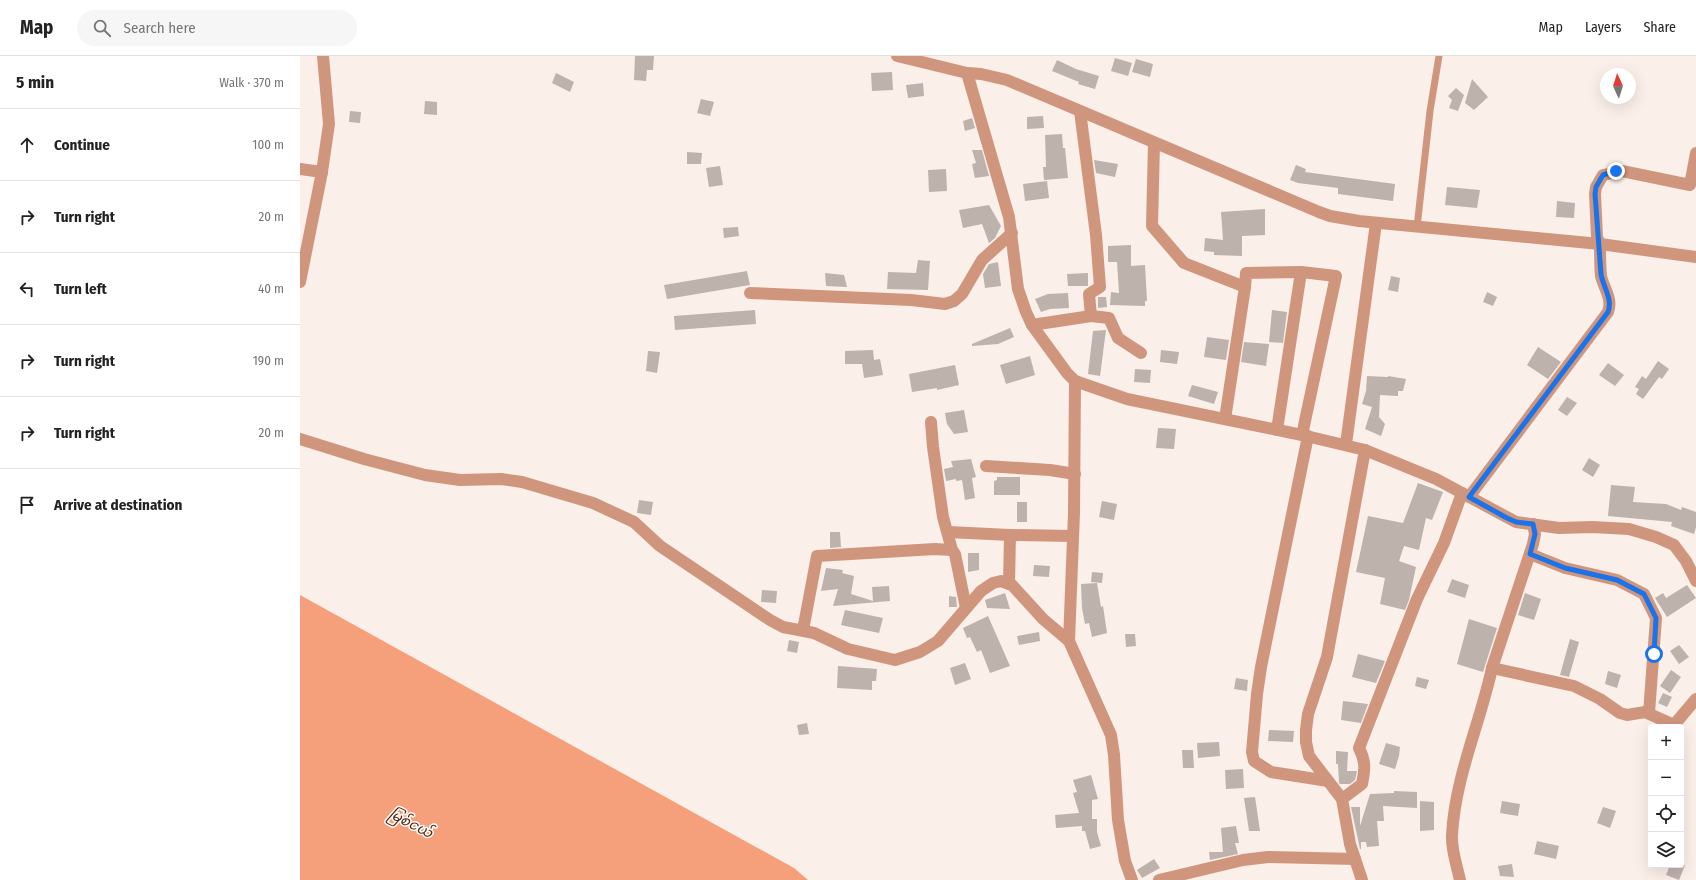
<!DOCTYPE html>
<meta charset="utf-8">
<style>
:root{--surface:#fff;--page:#f6f6f6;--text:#222;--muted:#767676;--line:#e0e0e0}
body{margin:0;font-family:"Fira Sans Condensed","Noto Sans Myanmar",sans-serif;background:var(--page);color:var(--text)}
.controls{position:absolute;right:12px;bottom:12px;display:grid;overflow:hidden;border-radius:4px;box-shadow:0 4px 16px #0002}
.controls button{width:36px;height:36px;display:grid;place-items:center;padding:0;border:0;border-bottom:1px solid var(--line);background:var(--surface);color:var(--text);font:20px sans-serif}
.compass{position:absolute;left:1300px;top:12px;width:36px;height:36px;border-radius:50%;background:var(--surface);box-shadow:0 4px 16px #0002;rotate:356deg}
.stop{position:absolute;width:12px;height:12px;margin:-9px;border:3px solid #1a73e8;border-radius:50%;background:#fff}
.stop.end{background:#1a73e8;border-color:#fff;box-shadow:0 1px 4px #0008}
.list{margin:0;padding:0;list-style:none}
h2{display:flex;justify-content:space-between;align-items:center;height:52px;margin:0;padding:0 16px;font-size:17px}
h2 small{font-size:13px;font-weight:400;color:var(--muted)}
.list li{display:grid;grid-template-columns:26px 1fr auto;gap:12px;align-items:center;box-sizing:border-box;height:72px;padding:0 16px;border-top:1px solid var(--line)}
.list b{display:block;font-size:15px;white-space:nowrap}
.list em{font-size:13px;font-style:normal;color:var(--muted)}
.icon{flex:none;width:22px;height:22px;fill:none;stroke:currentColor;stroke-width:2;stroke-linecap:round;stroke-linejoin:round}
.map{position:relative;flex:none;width:1396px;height:824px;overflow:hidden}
header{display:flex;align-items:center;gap:24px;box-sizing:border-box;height:56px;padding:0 20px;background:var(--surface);border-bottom:1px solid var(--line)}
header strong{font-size:19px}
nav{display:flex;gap:22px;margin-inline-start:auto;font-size:14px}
.search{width:280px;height:36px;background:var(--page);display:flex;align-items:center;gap:10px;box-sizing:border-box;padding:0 14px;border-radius:22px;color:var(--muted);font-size:15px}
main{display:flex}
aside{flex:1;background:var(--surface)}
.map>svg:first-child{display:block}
.water{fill:#f5a07b}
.building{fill:#beb2ad}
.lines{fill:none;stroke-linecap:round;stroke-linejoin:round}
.service{stroke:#d0967d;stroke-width:7}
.minor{stroke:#d0967d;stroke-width:12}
.tertiary{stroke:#d0967d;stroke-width:12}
.route{stroke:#1a73e8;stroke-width:5}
.labels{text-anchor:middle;stroke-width:3;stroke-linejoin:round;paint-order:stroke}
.water-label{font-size:14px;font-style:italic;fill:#59240a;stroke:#fff}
</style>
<header>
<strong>Map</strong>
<div class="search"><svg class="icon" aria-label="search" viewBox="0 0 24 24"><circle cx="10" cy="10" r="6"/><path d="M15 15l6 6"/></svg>Search here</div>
<nav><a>Map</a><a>Layers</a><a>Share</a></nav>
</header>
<main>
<aside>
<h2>5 min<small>Walk · 370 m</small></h2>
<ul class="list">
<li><svg class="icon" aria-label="ahead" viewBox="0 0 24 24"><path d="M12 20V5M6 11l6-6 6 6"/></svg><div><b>Continue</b></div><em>100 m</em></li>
<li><svg class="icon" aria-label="right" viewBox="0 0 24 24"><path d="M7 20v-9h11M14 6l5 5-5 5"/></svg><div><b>Turn right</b></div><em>20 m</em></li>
<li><svg class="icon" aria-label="left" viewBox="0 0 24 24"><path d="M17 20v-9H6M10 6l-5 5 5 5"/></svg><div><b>Turn left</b></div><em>40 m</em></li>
<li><svg class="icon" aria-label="right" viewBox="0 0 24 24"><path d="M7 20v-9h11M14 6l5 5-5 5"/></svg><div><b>Turn right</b></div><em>190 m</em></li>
<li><svg class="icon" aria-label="right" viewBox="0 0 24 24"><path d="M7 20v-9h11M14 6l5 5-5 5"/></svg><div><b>Turn right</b></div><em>20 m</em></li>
<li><svg class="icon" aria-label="arrive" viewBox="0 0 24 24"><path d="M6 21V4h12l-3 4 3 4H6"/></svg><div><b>Arrive at destination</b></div></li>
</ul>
</aside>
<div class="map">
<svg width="1396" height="824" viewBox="0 0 1396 824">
<rect width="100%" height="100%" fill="#fbefe9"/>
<!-- water -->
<path class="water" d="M0,539L494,812L508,824H0Z"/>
<!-- building -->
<g class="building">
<path d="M335,0H354L353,14H347L346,25L334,24Z"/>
<path d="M815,2L832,7L828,20L811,15Z"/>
<path d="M836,3L853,8L850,21L832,16Z"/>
<path d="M757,4L776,13L799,20L795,33L778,28L779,26L752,15Z"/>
<path d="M592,16L593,34L572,35L571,17Z"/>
<path d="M256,17L274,26L270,36L252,27Z"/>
<path d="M1172,23L1188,41L1174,54L1165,47Z"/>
<path d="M623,27L624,40L608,42L606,29Z"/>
<path d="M1156,32L1164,39L1158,55L1149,52L1152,44L1148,40Z"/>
<path d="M401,43L414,46L410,60L397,57Z"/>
<path d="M125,45L137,46V59L124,58Z"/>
<path d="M50,55L61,56L60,67L49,66Z"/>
<path d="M743,60L744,72L727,73V61Z"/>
<path d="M672,62L675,72L665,75L663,65Z"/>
<path d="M762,78L763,92H765L768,122L744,124L743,111H746L745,79Z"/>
<path d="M672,94H682L689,120L675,122L672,108L676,107Z"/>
<path d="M387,96L402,97L401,108H387Z"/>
<path d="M794,104L818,108L815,121L796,117Z"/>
<path d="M996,109L1006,113L1005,116L1095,128L1093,145L1038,138V132L998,127L990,124Z"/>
<path d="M420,110L423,129L409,131L406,112Z"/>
<path d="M646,113L647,135L629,136L628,114Z"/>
<path d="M747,125L749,142L725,145L723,128Z"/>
<path d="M1147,131L1180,134L1177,152L1145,149Z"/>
<path d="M1257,145L1275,147L1274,162L1256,161Z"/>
<path d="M689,149L701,170L695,182L689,187L682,168L663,172L659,154Z"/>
<path d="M965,153V179L942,180V200L914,199V196L904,195L905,182L923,184L921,156Z"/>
<path d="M438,171L439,180L424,182L423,172Z"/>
<path d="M831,189V210L845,209L847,245H845V250L810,249L811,236L819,237L817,206H808V190Z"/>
<path d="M618,204L630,205L628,234L587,233L588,216L616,217Z"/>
<path d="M698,206L701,230L685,232L683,218L689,208Z"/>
<path d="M447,215L450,229L367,243L364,229Z"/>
<path d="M525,217L544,219L547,231L526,230Z"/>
<path d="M788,217V230H768L767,218Z"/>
<path d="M1091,220L1100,222L1098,236L1088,234Z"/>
<path d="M1187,236L1197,241L1193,250L1183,246Z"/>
<path d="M768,237L769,252L750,253L741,256L735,243L748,238Z"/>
<path d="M798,241H806L807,251L798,252Z"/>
<path d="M455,254L456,268L375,274L374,260Z"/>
<path d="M972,254L987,256L983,287L969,286Z"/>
<path d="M710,272L714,281L698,288L672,290V288Z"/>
<path d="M806,274L800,320L788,318L793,275Z"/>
<path d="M907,281L929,284L926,304L904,301Z"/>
<path d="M944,286L969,288L966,310L941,306Z"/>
<path d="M1238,291L1261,306L1248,323L1227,309Z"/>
<path d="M573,294L574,304L580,303L583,319L564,322L562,308H545V295Z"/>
<path d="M861,294L879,296L877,308L860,306Z"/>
<path d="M348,295L360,296L357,317L346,315Z"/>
<path d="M730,300L735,319L706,328L700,309Z"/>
<path d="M1358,305L1369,313L1362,323L1359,321L1343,343L1336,338L1339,333L1335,331L1342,320L1346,323Z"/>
<path d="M1308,307L1324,319L1315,330L1299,319Z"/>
<path d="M655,309L659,329L637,334V332L612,336L609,318Z"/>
<path d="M835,313L851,314L850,327L834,326Z"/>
<path d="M1067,320L1088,321V320L1106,323L1103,335H1098V340L1080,339L1079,361L1085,368L1081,380L1065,373L1072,351L1062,348L1066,335Z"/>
<path d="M892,329L918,336L914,348L888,340Z"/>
<path d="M1267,341L1277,347L1267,360L1258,354Z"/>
<path d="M664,354L668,376L654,378L647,368L645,357Z"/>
<path d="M858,372L876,373L874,393L856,392Z"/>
<path d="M1289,402L1300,409L1293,421L1282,414Z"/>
<path d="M671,403L676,421L672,422L675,442L665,444L662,424L656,425V423L646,425L644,413L653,411L651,405Z"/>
<path d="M697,421H720V439H694V425L697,424Z"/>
<path d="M1118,427L1143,436L1132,464L1126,462L1119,494L1104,490L1099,505L1116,511L1109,544L1105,554L1080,548L1085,522L1056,516L1068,460L1103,467Z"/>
<path d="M1311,429L1335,431L1333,446L1366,448L1381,454L1382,451L1396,456V471L1394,478L1371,470L1372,466L1308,460Z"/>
<path d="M339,444L353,446L351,459L337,457Z"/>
<path d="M802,445L817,448L814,464L799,461Z"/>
<rect x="717" y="446" width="10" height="20"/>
<path d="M530,476H540L541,491L530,492Z"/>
<path d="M668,497H679V514L668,516Z"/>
<path d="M734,509L750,510L749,521L733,520Z"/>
<path d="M526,512L543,514L542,517L554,520L551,538L573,545L572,531L589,530L590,545L533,550L538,533L521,535Z"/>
<path d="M792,516L803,517L802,527L791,526Z"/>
<path d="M1152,523L1169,529L1165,542L1147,536Z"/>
<path d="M797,527L801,551L803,550L807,577L792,581L789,567L785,568L782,552L781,528Z"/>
<path d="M1387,529L1396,542L1367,561L1355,542L1363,537L1366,542Z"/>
<path d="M462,534L477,535L476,547L461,546Z"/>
<path d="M705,537L710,553L687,552L685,544Z"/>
<path d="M1225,537L1241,543L1234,564L1218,559Z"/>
<path d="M649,540L656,541L657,551H649Z"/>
<path d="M545,554L583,562L579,577L541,569Z"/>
<path d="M688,560L710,610L690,617L681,594L677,596L670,581L667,582L663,572Z"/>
<path d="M1169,563L1197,572L1183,616L1157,608Z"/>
<path d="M739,576L740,585L719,589L717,580Z"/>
<path d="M825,578H835L836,590L826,591Z"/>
<path d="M1270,583L1279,586L1269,621L1260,619Z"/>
<path d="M489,584L499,586L497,597L487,595Z"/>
<path d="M1379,589L1389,601L1379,608L1370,595Z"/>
<path d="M1058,598L1085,605L1076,627L1052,621Z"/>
<path d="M665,607L671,623L655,629L650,612Z"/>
<path d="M538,610L577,613L576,625H572V634L537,632Z"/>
<path d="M1371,614L1381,621L1370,637L1360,630Z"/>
<path d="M1308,615L1321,619L1317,632L1305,628Z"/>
<path d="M1117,621L1129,624L1126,633L1115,630Z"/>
<path d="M936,622L948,624L947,635L934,633Z"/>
<path d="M1363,637L1372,641L1367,651L1358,647Z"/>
<path d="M1043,645L1068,648L1061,667L1041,664Z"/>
<path d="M507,667L509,678L499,679L497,669Z"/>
<path d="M969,674L994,675L993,686L968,685Z"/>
<path d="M919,686L920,700L898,702L897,687Z"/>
<path d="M1086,687L1100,691L1099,700L1095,713L1079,708Z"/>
<path d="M882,694H893L894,712H883Z"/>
<path d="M1036,695L1048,696L1047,715H1057L1055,724L1050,728H1040L1039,727L1038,708H1036Z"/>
<path d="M943,713L944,732L926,733L925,714Z"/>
<path d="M791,719L798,743L792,744V763H797V776L801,790L790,793L785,775H782V770L756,772L755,759L779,757L773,737L777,736L773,724Z"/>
<path d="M1094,735L1117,736V752L1083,750L1084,765H1077L1079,790L1067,791L1066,786H1061V793H1060L1051,751H1060V770L1070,738L1094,737Z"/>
<path d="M955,741L960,775H949L944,742Z"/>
<path d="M1120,745L1134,746V774L1120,775Z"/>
<path d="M1202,745L1220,748L1218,760L1200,757Z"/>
<path d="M1303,751L1316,755L1310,772L1297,767Z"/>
<path d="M936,770L939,787H935L938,798L910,804L909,796H923L921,772Z"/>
<path d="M1237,785L1259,790L1256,803L1234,798Z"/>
<path d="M854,803L860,812L842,822L837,814Z"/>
<path d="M1212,808L1214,821L1200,820L1198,810Z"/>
<path d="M1370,809H1385L1379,824L1366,819Z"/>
</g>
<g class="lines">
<!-- service -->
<path class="service" d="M1117,171L1130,55L1139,0"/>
<!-- minor -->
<g class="minor">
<path d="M667,17L681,18L707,24L1019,156L1030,160L1059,165L1300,188L1297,181L1295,138L1296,131L1303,119L1322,115L1390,129L1396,97"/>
<path d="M780,55L796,179L800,231L789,238L791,260"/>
<path d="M854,87L852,170L884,207L945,231L925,363"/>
<path d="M0,113L22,116"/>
<path d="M0,226L22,116L29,68L23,0"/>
<path d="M945,231L946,217L1001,216L1036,220L1002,379"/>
<path d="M450,237L611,244L645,248L654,245L662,238L682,204L712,177"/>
<path d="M732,269L791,260L809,262L818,282L841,297"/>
<path d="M775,325L774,457L769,585L811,679L814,699L818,764L825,805L832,824"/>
<path d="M631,366L633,391L643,461L652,494L655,498L666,552"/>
<path d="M977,374L1001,216"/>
<path d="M1008,380L961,611L957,638L952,696L954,705L971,716L1028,725"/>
<path d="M0,383L64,403L125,419L160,424L201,423L222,426L293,447L334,466L360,490L470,564L483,571L514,577L548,593L595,604L620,596L638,585L681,535L693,527L701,525L712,529L743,563L769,585"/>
<path d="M1046,388L1076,167"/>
<path d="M686,410L750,414L775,418"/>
<path d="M1169,441L1308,256C1313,243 1304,233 1301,220C1300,209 1300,199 1300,188L1396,201"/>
<path d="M648,476L710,479L709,528"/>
<path d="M710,479L773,480"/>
<path d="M1230,498L1265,512L1317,524L1344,538L1356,562L1349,657"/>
<path d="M503,574L517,500L635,493L652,494"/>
<path d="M1192,612L1274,630L1300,643L1320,657L1327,659L1345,656L1374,669L1396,643"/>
<path d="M1042,743L1009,700L1006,686V674L1008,658L1027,601L1065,394"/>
<path d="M859,824L943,804L968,801L1055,803"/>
<path d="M1062,824L1050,788L1042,743L1062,728C1065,713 1066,706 1059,692L1117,543L1144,487L1162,437"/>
<path d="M1160,824C1157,810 1151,793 1152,779C1155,721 1180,668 1192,612L1233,488L1235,478L1233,468"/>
</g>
<!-- tertiary -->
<path class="tertiary" d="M597,0L667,17L709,161L718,233L726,256L732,269L767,317L775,325L827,343L1002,379L1065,394L1136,423L1216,466L1259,472L1292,471L1329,473L1356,481L1374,489L1386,505L1396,525"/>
</g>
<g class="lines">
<!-- route -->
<path class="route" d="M1316,115L1303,119L1296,131L1295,138L1301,218C1303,231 1313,243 1308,256L1169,441L1207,462L1216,466L1233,468L1235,478L1230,498L1265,512L1317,524L1344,538L1356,562L1354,598"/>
</g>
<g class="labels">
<!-- water labels -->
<g class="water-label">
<text transform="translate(111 767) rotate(27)" y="5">မြစ်ငယ်</text>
</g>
</g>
</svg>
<div class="controls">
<button>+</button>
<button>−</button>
<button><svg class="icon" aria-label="locate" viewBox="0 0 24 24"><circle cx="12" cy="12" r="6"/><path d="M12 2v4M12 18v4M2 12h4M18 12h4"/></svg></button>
<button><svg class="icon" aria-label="layers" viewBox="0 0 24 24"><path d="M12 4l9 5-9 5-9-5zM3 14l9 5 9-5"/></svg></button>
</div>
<svg class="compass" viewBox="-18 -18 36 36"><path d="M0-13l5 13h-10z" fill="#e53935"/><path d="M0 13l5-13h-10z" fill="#767676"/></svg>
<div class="stop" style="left:1354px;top:598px"></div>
<div class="stop end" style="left:1316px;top:115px"></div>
</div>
</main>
